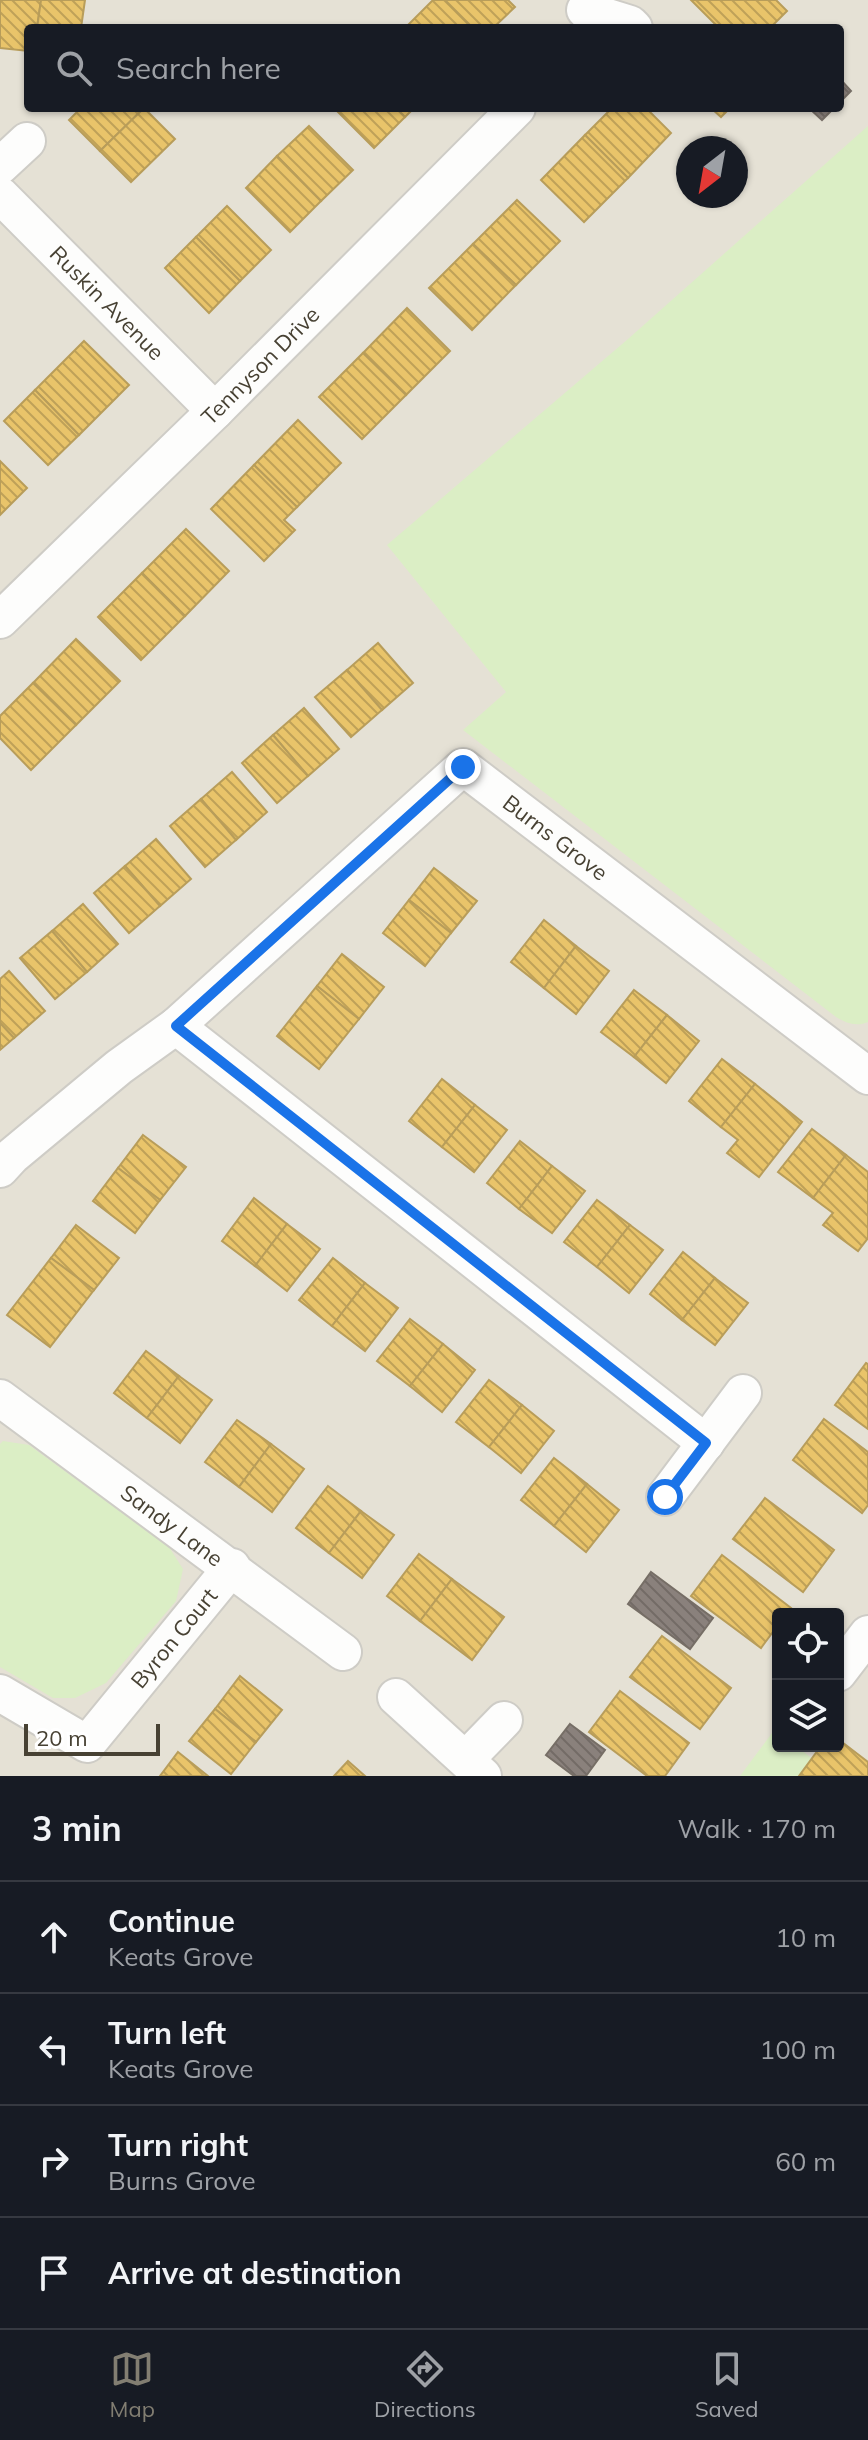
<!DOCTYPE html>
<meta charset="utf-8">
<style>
:root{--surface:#171b24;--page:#242831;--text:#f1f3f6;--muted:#9ea1a6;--line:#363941;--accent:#827e72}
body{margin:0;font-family:Mulish,sans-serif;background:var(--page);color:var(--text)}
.controls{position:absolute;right:24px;bottom:24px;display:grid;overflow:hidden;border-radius:8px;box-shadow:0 2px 6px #0004}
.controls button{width:72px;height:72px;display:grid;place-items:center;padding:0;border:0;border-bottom:2px solid var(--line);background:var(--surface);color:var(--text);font:40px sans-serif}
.compass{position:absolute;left:676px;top:136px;width:72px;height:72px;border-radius:50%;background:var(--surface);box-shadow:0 2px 6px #0004;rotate:211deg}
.scale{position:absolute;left:24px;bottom:20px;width:136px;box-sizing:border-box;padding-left:8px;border:4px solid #474133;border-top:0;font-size:22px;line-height:28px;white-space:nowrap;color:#474133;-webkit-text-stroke:6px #fff;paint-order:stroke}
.stop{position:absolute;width:24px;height:24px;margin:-18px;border:6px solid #1a73e8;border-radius:50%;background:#fff}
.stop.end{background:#1a73e8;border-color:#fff;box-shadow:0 2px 8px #0008}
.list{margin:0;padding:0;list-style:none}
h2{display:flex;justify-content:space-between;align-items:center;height:104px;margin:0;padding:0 32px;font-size:34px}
h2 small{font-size:26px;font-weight:400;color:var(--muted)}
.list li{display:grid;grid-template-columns:52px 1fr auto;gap:24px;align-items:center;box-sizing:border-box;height:112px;padding:0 32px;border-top:2px solid var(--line)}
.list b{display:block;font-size:30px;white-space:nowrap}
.list p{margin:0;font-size:26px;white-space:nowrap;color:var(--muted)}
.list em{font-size:26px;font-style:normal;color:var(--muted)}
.icon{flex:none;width:44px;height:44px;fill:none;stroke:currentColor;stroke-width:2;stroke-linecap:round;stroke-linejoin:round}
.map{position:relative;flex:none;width:868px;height:1776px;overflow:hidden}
.search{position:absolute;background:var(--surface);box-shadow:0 2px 6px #0004;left:24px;right:24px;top:24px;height:88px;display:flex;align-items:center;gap:20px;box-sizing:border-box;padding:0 28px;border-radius:8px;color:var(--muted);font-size:30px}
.sheet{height:552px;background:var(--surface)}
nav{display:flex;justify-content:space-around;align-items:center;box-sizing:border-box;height:112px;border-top:2px solid var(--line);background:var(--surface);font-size:22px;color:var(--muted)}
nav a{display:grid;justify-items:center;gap:4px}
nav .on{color:var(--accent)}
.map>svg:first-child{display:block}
.residential{fill:#e5e1d5;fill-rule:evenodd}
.green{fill:#dbeec5}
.homes{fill:url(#homes-back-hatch);stroke:#b89d5a;stroke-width:2}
.industry{fill:url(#industry-back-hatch);stroke:#766e66;stroke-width:2}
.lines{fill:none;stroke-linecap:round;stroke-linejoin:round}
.minor-casing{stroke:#ceccc6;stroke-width:40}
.minor{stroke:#fdfdfc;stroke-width:36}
.route{stroke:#1a73e8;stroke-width:10}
.labels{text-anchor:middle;stroke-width:8;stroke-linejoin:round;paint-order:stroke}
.street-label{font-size:22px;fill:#474133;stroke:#fff}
</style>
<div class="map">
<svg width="868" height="1776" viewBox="0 0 868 1776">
<defs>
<pattern id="homes-back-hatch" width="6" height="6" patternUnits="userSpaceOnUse" patternTransform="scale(2)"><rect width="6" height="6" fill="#e9c46a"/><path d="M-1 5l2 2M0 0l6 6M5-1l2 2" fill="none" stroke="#bfa158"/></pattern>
<pattern id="industry-back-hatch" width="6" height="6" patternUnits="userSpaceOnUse" patternTransform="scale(2)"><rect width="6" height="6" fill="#8a817c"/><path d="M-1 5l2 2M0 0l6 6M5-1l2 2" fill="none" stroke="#736b66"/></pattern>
</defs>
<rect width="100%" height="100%" fill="#f0efe8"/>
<!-- residential -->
<path class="residential" d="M0,0H868V1776H0ZM28,28H840V108H28ZM688,148H736V196H688ZM778,1614H838V1746H778Z"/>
<!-- green -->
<g class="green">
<path d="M868,126V1022C856,1027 846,1023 836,1017L463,730L506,692L387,545L628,339Z"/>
<path d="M3,1441L29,1445L169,1547L183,1569L176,1601L106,1683L75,1698H53L0,1667V1444Z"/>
<path d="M775,1729L778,1732V1746H796L814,1760L802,1776H740Z"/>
</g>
<!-- homes -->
<g class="homes">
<path d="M0,0H41L37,28H28V51L0,48Z"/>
<path d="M41,0H85L81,28H37Z"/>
<path d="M433,0H445L473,28H411L408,25Z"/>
<path d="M445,0H508L515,7L493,28H473Z"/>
<path d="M691,0H776L787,11L770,28H719Z"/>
<path d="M81,108H144L100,151L69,120Z"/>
<path d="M144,108L175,139L131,182L100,151Z"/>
<path d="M334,108H396L405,117L374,148Z"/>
<path d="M396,108H414L405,117Z"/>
<path d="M612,108H646L671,133L628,178L585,135Z"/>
<path d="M711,108H730L721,117Z"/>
<path d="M309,126L353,170L321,201L277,156Z"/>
<path d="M585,135L628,178L584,222L541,180Z"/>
<path d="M277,156L321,201L290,232L246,188Z"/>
<path d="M517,200L560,241L516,285L473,244Z"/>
<path d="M227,206L271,250L240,281L196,237Z"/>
<path d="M196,237L240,281L209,313L165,268Z"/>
<path d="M473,244L516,285L472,330L429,288Z"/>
<path d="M407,308L450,351L406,395L363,353Z"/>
<path d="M84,341L129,385L79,435L35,390Z"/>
<path d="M363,353L406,395L362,439L319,397Z"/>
<path d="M35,390L79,435L48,465L4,421Z"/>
<path d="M298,420L341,463L297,507L254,465Z"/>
<path d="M0,461L27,488L0,515Z"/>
<path d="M254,465L297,507L284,520L295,530L264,561L211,509Z"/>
<path d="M186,529L229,571L185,616L142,573Z"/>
<path d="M142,573L185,616L141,660L98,617Z"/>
<path d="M76,639L120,681L76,725L33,683Z"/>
<path d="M378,643L413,683L382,710L347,670Z"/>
<path d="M347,670L382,710L351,737L315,697Z"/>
<path d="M33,683L76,725L31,770L0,738V716Z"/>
<path d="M304,708L339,749L308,776L273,735Z"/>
<path d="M273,735L308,776L277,803L242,763Z"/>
<path d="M232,772L267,812L236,840L201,799Z"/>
<path d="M201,799L236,840L205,867L170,826Z"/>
<path d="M156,839L191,879L160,906L125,866Z"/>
<path d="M125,866L160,906L129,933L94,893Z"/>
<path d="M434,868L477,901L451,933L409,900Z"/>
<path d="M409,900L451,933L425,966L383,933Z"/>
<path d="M83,904L118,944L87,972L52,931Z"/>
<path d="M544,920L576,946L544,988L511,962Z"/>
<path d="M52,931L87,972L55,999L20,958Z"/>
<path d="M576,946L609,971L576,1014L544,988Z"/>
<path d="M342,954L384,987L359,1019L317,986Z"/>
<path d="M9,971L45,1011L14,1038L0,1023V979Z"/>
<path d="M317,986L359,1019L319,1069L277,1036Z"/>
<path d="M634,990L667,1015L634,1057L601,1032Z"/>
<path d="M667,1015L699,1041L666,1083L634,1057Z"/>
<path d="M0,1023L14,1038L0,1050Z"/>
<path d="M722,1059L755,1084L721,1127L689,1101Z"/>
<path d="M442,1079L475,1105L442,1147L409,1121Z"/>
<path d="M755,1084L802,1122L759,1177L727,1153L738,1140L721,1127Z"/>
<path d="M475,1105L507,1130L474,1172L442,1147Z"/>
<path d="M812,1129L846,1155L813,1198L778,1172Z"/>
<path d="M143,1135L186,1167L160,1200L118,1168Z"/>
<path d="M520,1141L552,1166L519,1209L487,1183Z"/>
<path d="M846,1155L868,1172V1238L858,1251L823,1225L833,1213L813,1198Z"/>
<path d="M552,1166L585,1191L552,1233L519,1209Z"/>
<path d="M118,1168L160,1200L135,1233L93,1201Z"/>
<path d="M254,1198L287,1224L255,1266L222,1241Z"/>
<path d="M597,1200L630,1225L597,1267L564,1242Z"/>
<path d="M287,1224L320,1249L287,1291L255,1266Z"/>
<path d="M76,1225L119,1258L94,1290L51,1258Z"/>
<path d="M630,1225L663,1250L629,1293L597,1267Z"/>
<path d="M683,1252L715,1278L682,1320L650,1294Z"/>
<path d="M51,1258L94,1290L50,1347L7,1315Z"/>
<path d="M333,1258L365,1283L332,1326L299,1300Z"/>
<path d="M715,1278L748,1303L715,1345L682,1320Z"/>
<path d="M365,1283L398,1308L365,1351L332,1326Z"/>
<path d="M410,1319L443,1344L410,1386L377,1361Z"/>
<path d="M443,1344L475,1370L442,1412L410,1386Z"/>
<path d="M146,1351L179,1376L147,1418L114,1393Z"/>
<path d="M866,1363L868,1364V1429L835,1405Z"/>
<path d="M179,1376L212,1400L180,1443L147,1418Z"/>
<path d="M489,1380L522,1405L489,1447L456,1422Z"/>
<path d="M522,1405L554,1431L521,1473L489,1447Z"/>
<path d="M824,1419L868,1452V1505L862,1513L793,1460Z"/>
<path d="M237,1420L271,1444L239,1487L205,1462Z"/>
<path d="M271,1444L304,1469L272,1512L239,1487Z"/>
<path d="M554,1458L587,1484L554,1526L521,1500Z"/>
<path d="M587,1484L619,1510L586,1552L554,1526Z"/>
<path d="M328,1486L361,1511L329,1553L296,1528Z"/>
<path d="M765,1498L834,1550L803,1592L733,1539Z"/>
<path d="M361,1511L394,1535L362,1578L329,1553Z"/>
<path d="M419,1554L452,1579L420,1621L387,1596Z"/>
<path d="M722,1555L791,1608L787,1614H778V1625L761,1648L691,1596Z"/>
<path d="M452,1579L504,1617L472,1660L420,1621Z"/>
<path d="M662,1636L731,1688L700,1729L630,1677Z"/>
<path d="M240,1676L282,1710L256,1742L215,1709Z"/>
<path d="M620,1691L689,1743L665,1776H647L589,1732Z"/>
<path d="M215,1709L256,1742L231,1774L189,1741Z"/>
<path d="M838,1739L868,1762V1776H799L821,1746H838Z"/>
<path d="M178,1752L208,1776H160Z"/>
<path d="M348,1761L365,1776H334Z"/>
</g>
<!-- industry -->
<g class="industry">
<path d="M840,79L851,91L840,102Z"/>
<path d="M809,108H834L822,120Z"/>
<path d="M651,1572L713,1618L690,1649L628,1604Z"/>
<path d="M570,1724L605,1750L586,1776H574L546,1755Z"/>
</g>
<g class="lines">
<defs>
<g id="minor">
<path d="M585,10L630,24L634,28"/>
<path d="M0,166L27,141"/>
<path id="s1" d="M0,195L215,411"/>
<path id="s2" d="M0,620L215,411L517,108"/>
<path d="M176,1026L706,1443"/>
<path id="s3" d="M0,1169L12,1156L119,1067L176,1026L463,767L868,1076"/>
<path id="s4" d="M0,1398L343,1652"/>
<path d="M665,1497L743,1393"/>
<path d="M838,1673L868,1634"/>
<path id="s5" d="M0,1693L87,1744L232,1567"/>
<path d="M396,1697L483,1776"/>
<path d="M466,1759L504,1720"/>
</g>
</defs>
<!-- minor casing -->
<use href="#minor" class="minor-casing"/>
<!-- minor -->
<use href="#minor" class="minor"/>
</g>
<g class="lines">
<!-- route -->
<path class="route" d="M463,767L176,1026L706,1443L665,1497"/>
</g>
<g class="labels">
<!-- street labels -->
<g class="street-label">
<text dy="8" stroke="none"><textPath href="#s1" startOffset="152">Ruskin Avenue</textPath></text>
<text dy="8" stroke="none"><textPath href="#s2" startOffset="364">Tennyson Drive</textPath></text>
<text dy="8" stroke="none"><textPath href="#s3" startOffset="730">Burns Grove</textPath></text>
<text dy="8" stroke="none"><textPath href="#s4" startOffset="214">Sandy Lane</textPath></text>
<text dy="8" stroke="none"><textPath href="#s5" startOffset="238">Byron Court</textPath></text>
</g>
</g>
</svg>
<div class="controls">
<button><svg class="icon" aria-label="locate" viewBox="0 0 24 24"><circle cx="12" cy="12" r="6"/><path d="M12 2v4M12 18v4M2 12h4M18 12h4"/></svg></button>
<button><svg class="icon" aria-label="layers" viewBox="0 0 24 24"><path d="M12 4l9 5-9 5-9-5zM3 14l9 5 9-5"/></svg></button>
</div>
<svg class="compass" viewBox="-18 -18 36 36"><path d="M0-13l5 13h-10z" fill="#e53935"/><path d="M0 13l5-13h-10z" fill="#9ea1a6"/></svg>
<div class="scale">20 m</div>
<div class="stop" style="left:665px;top:1497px"></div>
<div class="stop end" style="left:463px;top:767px"></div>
<div class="search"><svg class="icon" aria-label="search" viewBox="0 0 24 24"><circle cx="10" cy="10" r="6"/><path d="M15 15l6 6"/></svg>Search here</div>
</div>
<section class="sheet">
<h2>3 min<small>Walk · 170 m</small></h2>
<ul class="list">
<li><svg class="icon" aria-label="ahead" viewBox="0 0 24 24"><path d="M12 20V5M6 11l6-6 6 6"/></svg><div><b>Continue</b><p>Keats Grove</p></div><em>10 m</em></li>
<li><svg class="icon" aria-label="left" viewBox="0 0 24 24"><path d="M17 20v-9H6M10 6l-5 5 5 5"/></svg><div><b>Turn left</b><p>Keats Grove</p></div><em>100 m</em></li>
<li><svg class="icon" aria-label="right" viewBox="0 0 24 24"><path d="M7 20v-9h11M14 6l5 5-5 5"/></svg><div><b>Turn right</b><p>Burns Grove</p></div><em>60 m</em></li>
<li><svg class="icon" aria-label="arrive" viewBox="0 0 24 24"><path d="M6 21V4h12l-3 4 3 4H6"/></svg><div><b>Arrive at destination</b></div></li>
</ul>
</section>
<nav>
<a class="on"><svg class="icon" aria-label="map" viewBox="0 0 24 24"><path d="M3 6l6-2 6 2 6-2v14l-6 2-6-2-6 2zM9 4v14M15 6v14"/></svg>Map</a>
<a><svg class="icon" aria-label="directions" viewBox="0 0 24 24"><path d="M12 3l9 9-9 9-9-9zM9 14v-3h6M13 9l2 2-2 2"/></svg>Directions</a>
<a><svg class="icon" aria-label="saved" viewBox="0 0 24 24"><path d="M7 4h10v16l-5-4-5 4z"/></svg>Saved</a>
</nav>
